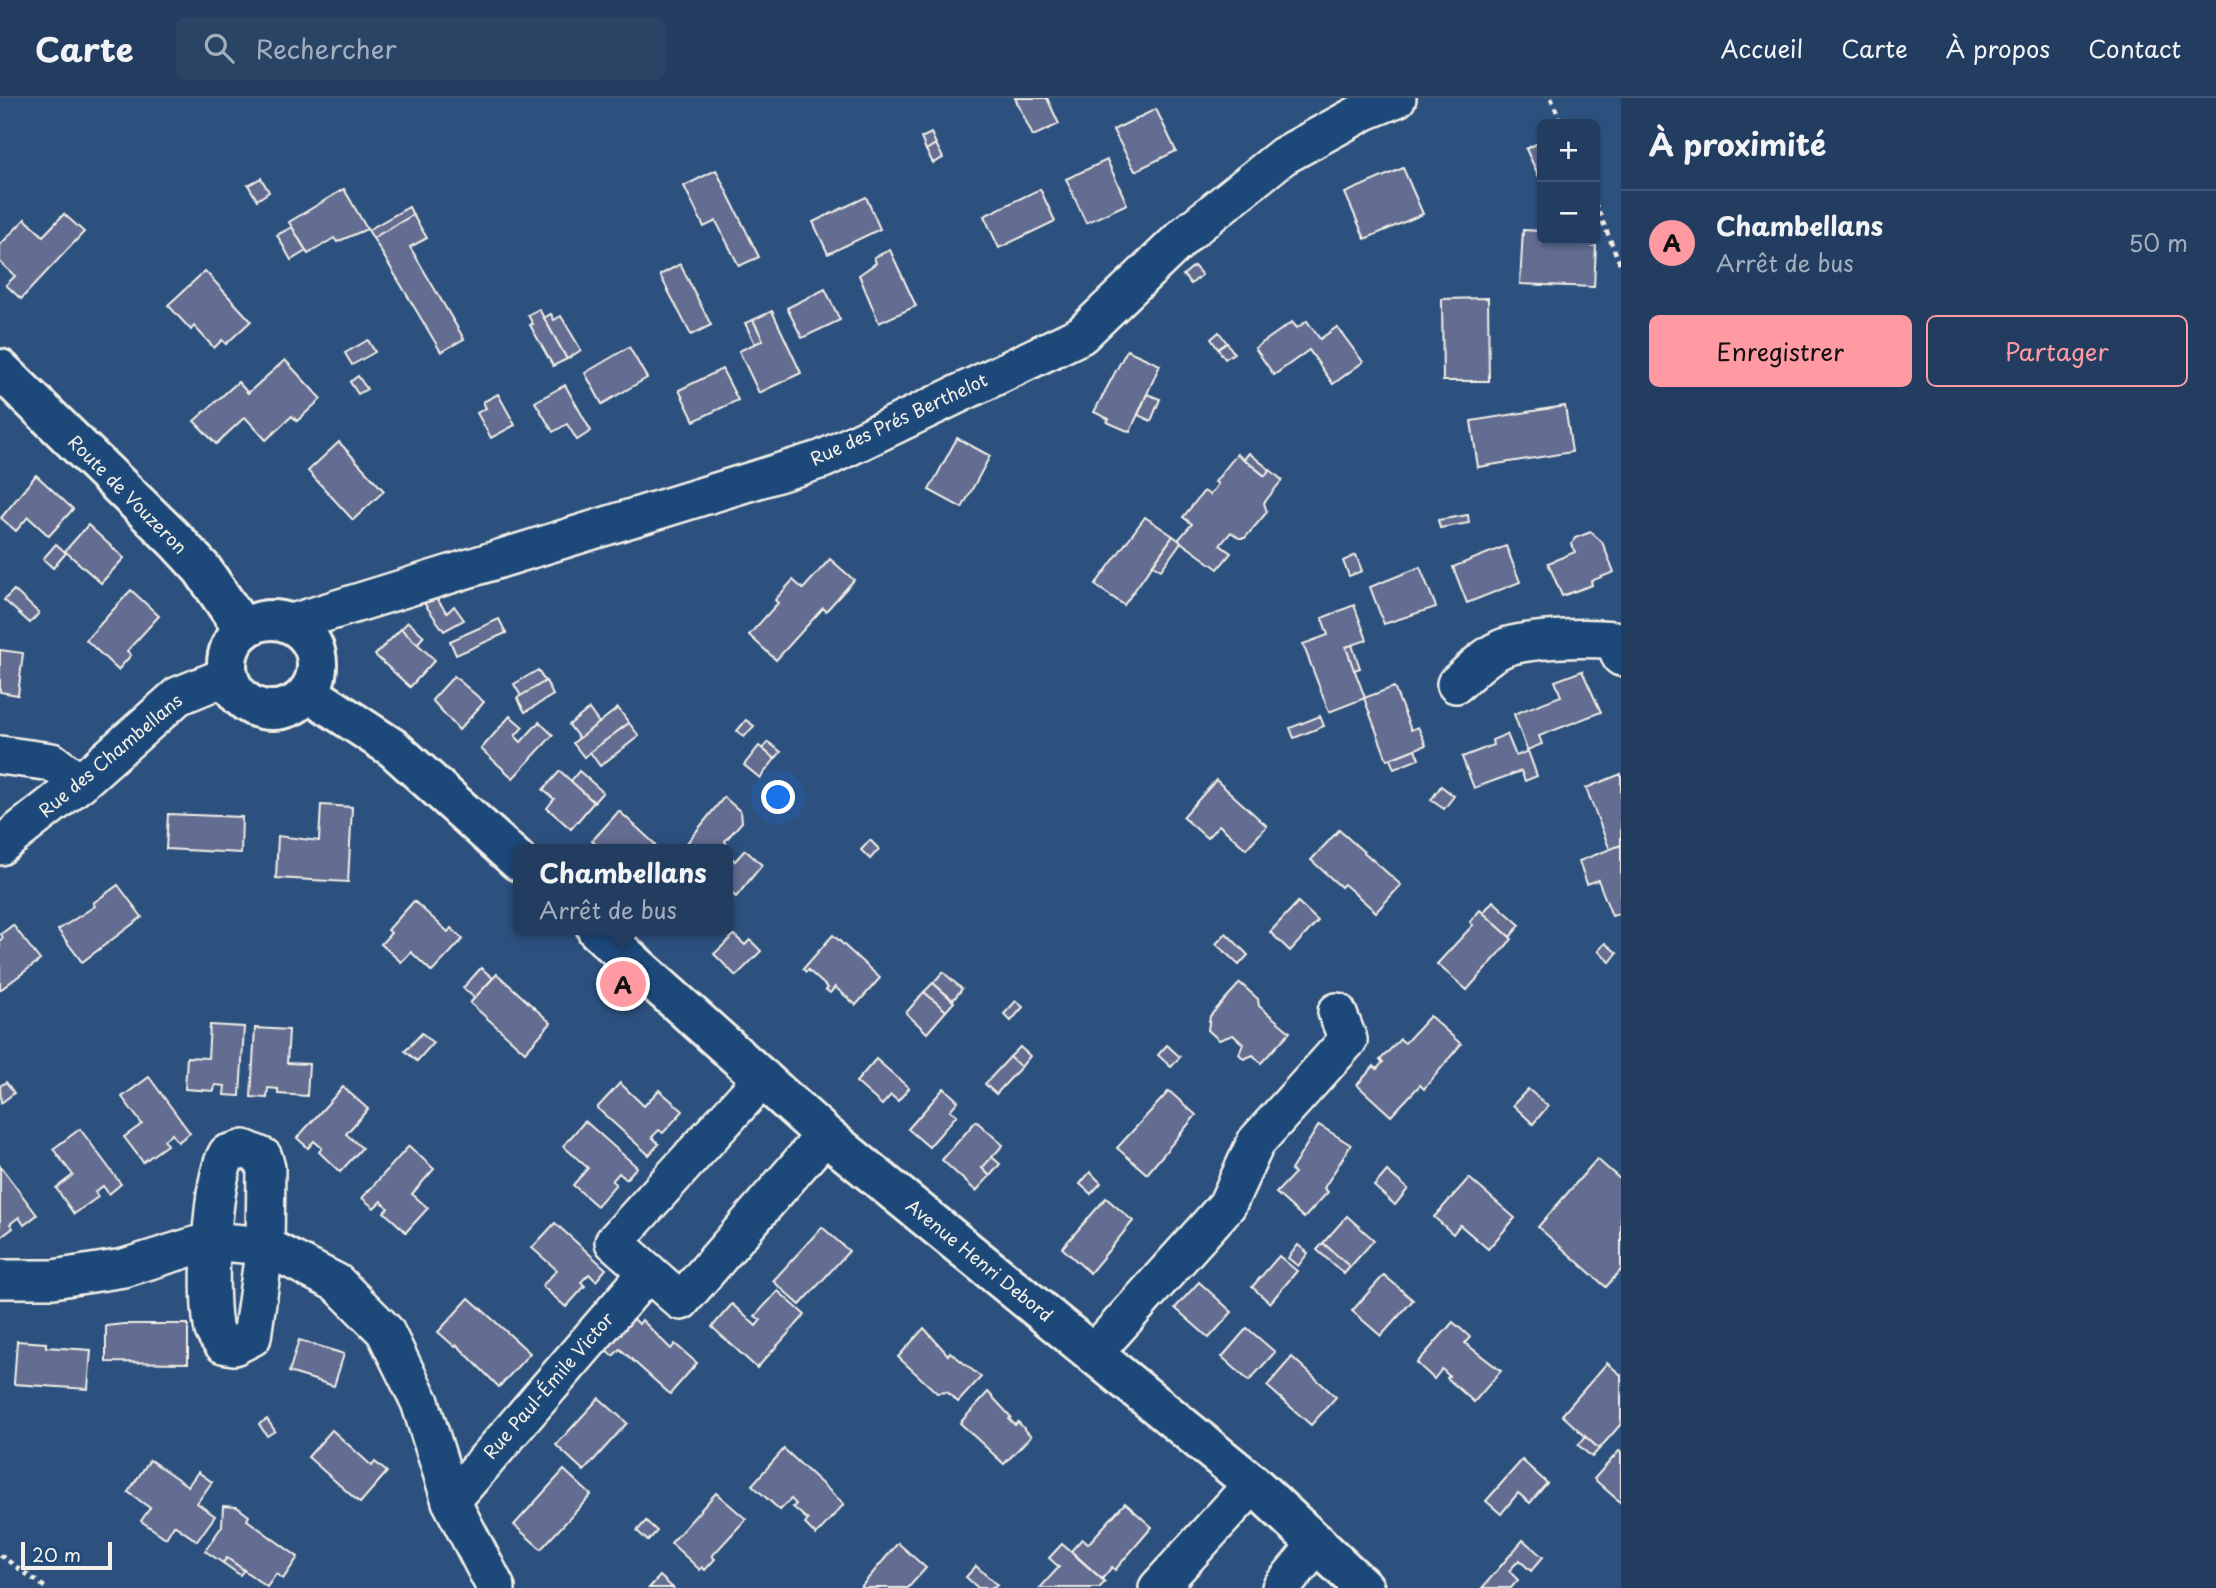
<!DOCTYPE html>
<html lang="fr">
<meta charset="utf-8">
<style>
:root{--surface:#223d5f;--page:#2a4465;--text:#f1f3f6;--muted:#a2aebd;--line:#3f5674;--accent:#ff9aa2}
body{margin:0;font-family:"Playpen Sans",sans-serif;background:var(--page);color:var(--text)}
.controls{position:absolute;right:21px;top:21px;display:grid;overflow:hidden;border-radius:10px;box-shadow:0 2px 5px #0004}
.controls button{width:63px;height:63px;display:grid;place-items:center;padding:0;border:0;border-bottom:2px solid var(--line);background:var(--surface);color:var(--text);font:35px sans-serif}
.scale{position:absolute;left:21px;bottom:18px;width:91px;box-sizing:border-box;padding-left:7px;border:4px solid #f4f1e8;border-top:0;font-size:19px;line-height:24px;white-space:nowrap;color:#f4f1e8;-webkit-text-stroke:5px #1f4a7a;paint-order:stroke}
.you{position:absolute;left:779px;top:700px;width:24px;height:24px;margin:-18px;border:5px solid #fff;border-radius:50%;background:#1a73e8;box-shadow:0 0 0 10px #1a73e833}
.badge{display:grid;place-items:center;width:46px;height:46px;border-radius:50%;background:var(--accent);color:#111;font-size:23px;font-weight:700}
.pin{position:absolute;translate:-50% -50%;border:4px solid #fff;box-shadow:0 2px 7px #0006}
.popup{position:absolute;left:513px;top:746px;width:220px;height:91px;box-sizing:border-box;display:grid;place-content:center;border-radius:10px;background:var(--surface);filter:drop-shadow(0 2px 5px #0005);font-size:23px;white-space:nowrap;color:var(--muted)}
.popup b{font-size:26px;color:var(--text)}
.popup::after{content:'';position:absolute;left:50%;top:100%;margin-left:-14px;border:14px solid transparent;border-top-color:var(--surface)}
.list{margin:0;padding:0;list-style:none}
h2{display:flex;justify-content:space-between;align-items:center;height:91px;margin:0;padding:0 28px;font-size:30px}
h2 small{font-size:23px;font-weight:400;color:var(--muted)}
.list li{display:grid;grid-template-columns:46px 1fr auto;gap:21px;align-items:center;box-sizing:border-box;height:105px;padding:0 28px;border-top:2px solid var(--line)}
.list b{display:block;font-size:26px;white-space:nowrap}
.list p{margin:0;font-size:23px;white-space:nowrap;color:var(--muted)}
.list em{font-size:23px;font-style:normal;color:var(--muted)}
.actions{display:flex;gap:14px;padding:21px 28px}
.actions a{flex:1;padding:16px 0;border:2px solid var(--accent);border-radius:10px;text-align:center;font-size:24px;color:var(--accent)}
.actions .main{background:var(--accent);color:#111}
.icon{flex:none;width:38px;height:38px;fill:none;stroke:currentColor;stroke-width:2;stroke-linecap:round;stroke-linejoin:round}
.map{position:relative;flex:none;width:1621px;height:1490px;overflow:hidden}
header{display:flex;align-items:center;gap:42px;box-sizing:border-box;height:98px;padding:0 35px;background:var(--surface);border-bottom:2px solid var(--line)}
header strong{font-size:33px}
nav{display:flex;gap:38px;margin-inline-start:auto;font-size:24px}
.search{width:490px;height:63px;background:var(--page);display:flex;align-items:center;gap:18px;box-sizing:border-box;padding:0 24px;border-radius:10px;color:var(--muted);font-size:26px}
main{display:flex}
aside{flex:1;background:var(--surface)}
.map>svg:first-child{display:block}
.building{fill:#646c91;stroke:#f4f1e8;stroke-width:2}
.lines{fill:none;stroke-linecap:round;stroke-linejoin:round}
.street-casing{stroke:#f4f1e8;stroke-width:42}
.secondary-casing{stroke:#f4f1e8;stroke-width:44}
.path{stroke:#f4f1e8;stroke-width:4.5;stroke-dasharray:5 5;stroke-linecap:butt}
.street{stroke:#1f4a7a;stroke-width:37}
.secondary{stroke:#1f4a7a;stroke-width:38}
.labels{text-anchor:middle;stroke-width:6;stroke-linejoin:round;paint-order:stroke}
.street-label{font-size:18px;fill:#f4f1e8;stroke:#1f4a7a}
</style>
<header>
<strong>Carte</strong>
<div class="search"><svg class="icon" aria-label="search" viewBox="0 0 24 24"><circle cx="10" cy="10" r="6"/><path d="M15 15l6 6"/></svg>Rechercher</div>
<nav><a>Accueil</a><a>Carte</a><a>À propos</a><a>Contact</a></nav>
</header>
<main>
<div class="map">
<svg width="1621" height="1490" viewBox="0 0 1621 1490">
<rect width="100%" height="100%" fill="#2d517f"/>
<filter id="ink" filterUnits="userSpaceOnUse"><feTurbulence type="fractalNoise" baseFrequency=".0143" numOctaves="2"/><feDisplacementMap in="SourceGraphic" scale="14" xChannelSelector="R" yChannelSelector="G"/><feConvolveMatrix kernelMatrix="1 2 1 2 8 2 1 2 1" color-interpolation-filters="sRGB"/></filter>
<g filter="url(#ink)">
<!-- building -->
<g class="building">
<path d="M1015,0H1047L1059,26L1033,38Z"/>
<path d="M1156,11L1176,53L1135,73L1113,32Z"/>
<path d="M931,35L936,46L926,52L921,40Z"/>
<path d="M1542,43V85L1526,51Z"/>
<path d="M936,46L943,60L933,65L926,52Z"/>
<path d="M1107,62L1127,106L1086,125L1066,81Z"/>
<path d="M1403,70L1423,116L1365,141L1345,95Z"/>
<path d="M716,72L759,159L739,168L716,123L704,129L684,88Z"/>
<path d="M261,80L269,94L257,102L248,87Z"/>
<path d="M344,91L367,131L337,144L334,140L308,156L289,124Z"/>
<path d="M1040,91L1055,123L999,150L984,118Z"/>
<path d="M866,99L880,131L828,156L813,124Z"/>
<path d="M409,109L413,117L373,140L368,132Z"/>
<path d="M64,116L84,134L21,201L6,187L15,178L0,164V147L25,121L43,138Z"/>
<path d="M413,117L427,140L410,149L464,241L441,254L373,140Z"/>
<path d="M292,129L306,153L291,162L277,137Z"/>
<path d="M1523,132L1542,133V145L1596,148L1594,189L1520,186Z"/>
<path d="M890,152L916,208L879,225L859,177L876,165L874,159Z"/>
<path d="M680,166L711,227L691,237L660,177Z"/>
<path d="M1194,168L1202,177L1191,186L1183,177Z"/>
<path d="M205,173L251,223L226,246L222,242L214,250L194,228L191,232L168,207Z"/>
<path d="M825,191L840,222L802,240L787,210Z"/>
<path d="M1488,200L1489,283H1443L1442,201Z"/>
<path d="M539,211L567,261L553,268L530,227L533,226L528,217Z"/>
<path d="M772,213L801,275L759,295L739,253L763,242L753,222Z"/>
<path d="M551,216L554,222L561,218L581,252L567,261L544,220Z"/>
<path d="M753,222L763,242L755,246L745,225Z"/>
<path d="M1307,223L1320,241L1337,229L1363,264L1333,286L1309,252L1274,277L1255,250L1292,224L1297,230Z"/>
<path d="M1219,234L1227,245L1218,251L1211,241Z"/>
<path d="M368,242L375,254L352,267L345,255Z"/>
<path d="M1227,245L1234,255L1225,261L1218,251Z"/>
<path d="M629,249L647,280L602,306L585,275Z"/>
<path d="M1127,252L1160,267L1130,334L1107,324L1109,321L1094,314Z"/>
<path d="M285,262L321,301L297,323L292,318L266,342L245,319L216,346L194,323L238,284L248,295Z"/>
<path d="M722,271L738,302L694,323L679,292Z"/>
<path d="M358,278L367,291L358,296L350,284Z"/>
<path d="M565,287L591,333L577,342L567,326L553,334L535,304Z"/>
<path d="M498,296L515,327L491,340L477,315L486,310L483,304Z"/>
<path d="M1147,296L1160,301L1151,323L1138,317Z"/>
<path d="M1565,308L1572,354L1478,369L1471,323Z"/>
<path d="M957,340L990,358L962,410L929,392Z"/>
<path d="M339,344L384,393L353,422L308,373Z"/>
<path d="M1249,355L1270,372L1265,378L1244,361Z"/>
<path d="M1237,356L1265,378L1270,372L1282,382L1264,405L1267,414L1245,440H1239L1231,434L1220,447L1231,455L1218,471L1178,442L1192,426L1183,419L1204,393L1210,397L1218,386L1215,384Z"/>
<path d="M36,377L73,411L49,438L28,419L16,433L1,420Z"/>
<path d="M1468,417L1469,425L1440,430L1438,422Z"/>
<path d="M1145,419L1173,438L1124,507L1095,487Z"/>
<path d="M88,427L124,460L101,485L65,453Z"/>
<path d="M1591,434L1602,444L1614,474L1591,483L1592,487L1562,498L1548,465L1575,454L1572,446L1575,440Z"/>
<path d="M1173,438L1181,444L1161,472L1153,467Z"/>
<path d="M56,446L66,455L53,470L43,461Z"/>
<path d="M1506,448L1520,484L1467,505L1453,469Z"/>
<path d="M1356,457L1362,473L1349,478L1343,463Z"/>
<path d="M830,461L854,482L826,513L823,510L776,562L749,537L778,505L775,502L793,482L803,491Z"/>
<path d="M1420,469L1436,509L1384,526L1370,489Z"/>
<path d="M14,492L39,515L30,525L4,502Z"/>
<path d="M131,492L159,518L127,553L131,557L118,572L86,542Z"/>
<path d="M437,501L447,515L454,508L464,522L444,533L424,505Z"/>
<path d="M1354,507L1367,542L1346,549L1365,600L1329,614L1303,546L1328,537L1322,520Z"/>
<path d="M499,521L506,535L456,557L450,543Z"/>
<path d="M408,524L424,538L417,546L401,531Z"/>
<path d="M401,531L435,562L410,589L375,557Z"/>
<path d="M1352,547L1360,570L1354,572L1346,549Z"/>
<path d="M0,552L23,555L18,597L0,594Z"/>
<path d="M538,572L545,584L521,598L514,586Z"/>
<path d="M1582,573L1601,614L1539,638L1542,646L1527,652L1514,616L1561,598L1555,583Z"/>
<path d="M454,578L484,604L459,632L432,602Z"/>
<path d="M546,583L553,597L525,614L517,600Z"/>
<path d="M1394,589L1411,632L1418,629L1426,647L1387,662L1364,600Z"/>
<path d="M618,610L629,625L584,659L573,645Z"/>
<path d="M589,611L599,625L579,640L569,627Z"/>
<path d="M510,618L523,629L515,638L521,644L539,624L553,637L513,680L481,651Z"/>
<path d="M1320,618L1324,628L1294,640L1290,630Z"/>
<path d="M746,622L754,628L744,639L737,633Z"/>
<path d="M629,625L639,638L600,668L590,654Z"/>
<path d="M1507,636L1516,658L1528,653L1537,678L1525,683L1521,673L1474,690L1462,659L1493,647L1492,642Z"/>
<path d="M768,644L781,654L775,661L762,651Z"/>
<path d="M759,648L775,661L760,680L744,667Z"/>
<path d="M1415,651L1419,661L1394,671L1390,661Z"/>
<path d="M560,673L594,704L571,731L547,710L554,701L543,692Z"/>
<path d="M579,673L603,694L594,704L571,683Z"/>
<path d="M1621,676V747L1610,752L1586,690Z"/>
<path d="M1216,682L1267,728L1246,751L1219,727L1207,740L1183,719Z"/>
<path d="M1441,688L1454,698L1444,711L1431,702Z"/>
<path d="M724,699L741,714L742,724L725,743L729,751H682Z"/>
<path d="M321,707L352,709L348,784L276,780L278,738L319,743Z"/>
<path d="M619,713L655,746L650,751H601L592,743Z"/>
<path d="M168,716L242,719L241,755L166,751Z"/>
<path d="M1339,732L1401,787L1376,814L1344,786L1341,789L1311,762Z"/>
<path d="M870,742L879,751L870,761L861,752Z"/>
<path d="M1621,747V815L1612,818L1598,782L1587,786L1579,763Z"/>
<path d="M745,752L762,767L736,799L728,791V757L735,763Z"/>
<path d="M118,787L142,819L82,864L58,832L95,808L93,805Z"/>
<path d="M414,803L448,834L451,830L463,841L432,874L411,854L401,864L381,846L391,835L388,832Z"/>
<path d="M1493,803L1520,827L1510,839L1483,815Z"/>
<path d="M1298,804L1318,823L1290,853L1270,834Z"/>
<path d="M1480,812L1512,841L1467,892L1437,866L1473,827L1470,824Z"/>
<path d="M13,827L40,862L0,892V842L3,840L1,836Z"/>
<path d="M1226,835L1248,857L1239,867L1216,846Z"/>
<path d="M734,837L745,847L750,842L761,853L736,878L714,856Z"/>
<path d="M833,837L880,880L856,907L835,889L830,895L826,892L828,890L808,872L806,874L803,871Z"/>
<path d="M1605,845L1617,855L1610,864L1598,853Z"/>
<path d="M481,870L493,880L475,900L463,890Z"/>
<path d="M943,874L962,891L953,902L933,885Z"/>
<path d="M497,876L551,925L525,954L470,905Z"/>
<path d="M933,885L954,904L946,913L924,894Z"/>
<path d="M1240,885L1258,901L1259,908L1290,934L1261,965L1253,957L1244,961L1239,956L1243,946L1233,937L1219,942L1208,932L1210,918Z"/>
<path d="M924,894L946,913L927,935L906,915Z"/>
<path d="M1016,903L1023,909L1011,923L1004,916Z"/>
<path d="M1430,918L1461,946L1424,991L1420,987L1391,1018L1357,987L1374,968L1377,971L1383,964L1380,962L1400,941L1405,945Z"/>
<path d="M210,927L244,929L240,998L224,997L225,988L215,987L214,993L185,991L187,959L208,960Z"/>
<path d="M255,930L289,932L287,965L309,966L307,998L278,996V991L268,990L267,1000L251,999Z"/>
<path d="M422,935L433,945L417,963L405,953Z"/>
<path d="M1167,947L1180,959L1171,969L1158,957Z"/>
<path d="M1020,949L1030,958L1021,969L1010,959Z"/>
<path d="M1010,959L1021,969L996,996L985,986Z"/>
<path d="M876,961L909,990L898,1003L891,997L882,1007L856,984Z"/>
<path d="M149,979L190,1035L178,1044L172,1036L164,1042L167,1047L143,1064L124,1039L142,1026L122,999Z"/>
<path d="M6,984L14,995L1,1005L0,988Z"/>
<path d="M620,985L644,1008L659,992L683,1013L663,1035L659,1032L652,1039L659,1046L649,1057L597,1010Z"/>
<path d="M343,989L368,1011L346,1036L362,1050L340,1074L319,1054L322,1050L314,1043L308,1050L297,1040Z"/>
<path d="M944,990L958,1003L950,1012L957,1017L929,1049L908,1031Z"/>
<path d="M1528,991L1548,1008L1533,1026L1513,1007Z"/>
<path d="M1169,993L1196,1017L1147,1076L1117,1050Z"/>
<path d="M585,1023L637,1069L626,1081L619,1075L612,1083L616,1086L597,1108L573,1087L588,1070L563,1048Z"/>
<path d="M976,1023L1003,1047L982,1070L990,1078L976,1093L942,1062Z"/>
<path d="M1319,1027L1351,1047L1324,1090L1328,1094L1304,1120L1276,1095L1295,1075L1291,1072Z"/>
<path d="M80,1031L121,1086L109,1096L103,1088L95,1094L98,1099L74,1116L56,1090L73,1077L53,1051Z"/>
<path d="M409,1048L434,1071L412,1096L428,1110L406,1134L384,1114L388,1110L381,1103L374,1110L362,1100Z"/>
<path d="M992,1059L1000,1066L990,1078L982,1070Z"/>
<path d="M1597,1061L1621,1082V1172L1606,1189L1538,1129Z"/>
<path d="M0,1068L37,1117L24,1127L19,1119L10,1126L13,1130L0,1140Z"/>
<path d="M1387,1073L1408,1091L1395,1107L1374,1088Z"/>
<path d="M1090,1074L1101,1085L1091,1096L1080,1086Z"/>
<path d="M1469,1080L1515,1120L1488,1151L1460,1127L1453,1136L1434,1119Z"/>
<path d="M1106,1100L1133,1123L1090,1175L1062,1150Z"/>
<path d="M1347,1118L1374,1142L1350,1169L1323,1145Z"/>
<path d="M555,1125L606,1171L596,1183L589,1176L581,1184L585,1188L566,1209L542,1188L557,1172L532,1150Z"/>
<path d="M822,1129L849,1153L800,1207L773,1183Z"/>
<path d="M1323,1145L1350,1169L1344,1176L1317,1152Z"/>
<path d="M1298,1147L1308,1155L1298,1168L1288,1160Z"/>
<path d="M1279,1158L1297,1173L1270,1205L1252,1189Z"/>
<path d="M1384,1177L1413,1202L1381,1238L1352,1213Z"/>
<path d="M1199,1184L1232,1214L1209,1240L1175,1210Z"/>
<path d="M778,1193L805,1217L757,1270L712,1229L732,1206L756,1228L761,1222L755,1218Z"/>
<path d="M469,1200L530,1255L499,1289L457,1247L455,1249L438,1234Z"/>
<path d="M628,1215L639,1226L642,1222L671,1251L675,1246L697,1265L670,1296L620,1251L613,1258L599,1246Z"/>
<path d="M1453,1224L1470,1239L1465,1245L1501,1273L1474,1304L1447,1280L1449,1278L1442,1271L1434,1281L1417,1265Z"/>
<path d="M124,1226H188V1265L106,1264V1228Z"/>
<path d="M924,1230L948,1257L950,1254L981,1279L958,1304L947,1294L937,1295L898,1259Z"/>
<path d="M1247,1230L1275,1254L1249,1283L1222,1259Z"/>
<path d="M299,1242L344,1256L334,1288L289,1274Z"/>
<path d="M17,1243L46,1245V1249L91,1252L88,1291L14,1286Z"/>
<path d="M1292,1259L1336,1299L1311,1327L1267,1288Z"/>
<path d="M1607,1265L1621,1277V1326L1599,1351L1562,1317Z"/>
<path d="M988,1294L1011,1319L1009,1321L1015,1327L1018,1324L1031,1338L1004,1366L960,1325Z"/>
<path d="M599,1300L627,1325L584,1373L556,1347Z"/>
<path d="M267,1321L275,1333L267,1338L259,1326Z"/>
<path d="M332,1332L372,1368L375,1364L387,1374L360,1405L308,1359Z"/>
<path d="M1586,1339L1599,1351L1592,1359L1578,1347Z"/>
<path d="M784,1351L844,1406L816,1437L805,1426L808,1422L793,1409L796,1406L791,1401L780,1412L752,1387Z"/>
<path d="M1619,1353L1621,1354V1405L1594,1381Z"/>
<path d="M150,1362L188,1388L198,1374L212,1384L197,1405L215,1418L197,1443L174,1427L166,1440L141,1423L150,1410L128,1394Z"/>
<path d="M1522,1362L1547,1385L1530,1405L1518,1395L1501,1416L1486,1403Z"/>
<path d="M564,1372L591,1397L541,1451L514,1427Z"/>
<path d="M716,1395L746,1421L712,1458L715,1461L705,1472L702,1469L700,1472L671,1445Z"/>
<path d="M1125,1405L1152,1429L1115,1472L1112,1469L1102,1481L1071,1453L1082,1441L1088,1446Z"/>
<path d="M223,1408L237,1409L249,1418L247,1422L298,1459L283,1481L276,1476L267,1489L227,1460L223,1465L205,1453L222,1428Z"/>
<path d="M646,1423L657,1433L648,1443L637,1433Z"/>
<path d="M1523,1442L1543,1459L1531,1473L1519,1462L1509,1473L1518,1482L1511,1490H1482Z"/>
<path d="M898,1445L926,1470L908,1490H860Z"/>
<path d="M1062,1446L1105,1484L1099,1490H1040L1059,1469L1049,1460Z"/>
<path d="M227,1460L244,1472L240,1477L223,1465Z"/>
<path d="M976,1468L997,1487L994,1490H978L966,1479Z"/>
<path d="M660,1478L673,1490H649Z"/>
</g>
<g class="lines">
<defs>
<g id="street">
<path d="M292,525L823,361L1081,237L1186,136L1283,58L1365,13L1397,0"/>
<path d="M1456,586C1469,575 1484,559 1499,552C1521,540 1588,539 1614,542L1621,559"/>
<path d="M0,657L52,664L80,685"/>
<path d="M0,748L80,685L178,598L227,578"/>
<path d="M763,980L614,1144L681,1203L825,1037"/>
<path d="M244,1051L263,1059L266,1070L265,1148L252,1239L234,1248L223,1246C220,1242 216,1237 214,1232C206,1200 211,1083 227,1056Z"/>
<path d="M0,1181H53L124,1170L211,1143L265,1148L337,1185L385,1233L420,1304L451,1403L496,1490"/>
<path d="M1093,1256L1227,1107L1256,1044L1348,942L1337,914"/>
<path d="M451,1403L648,1174"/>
<path d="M1158,1490L1253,1386"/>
<path d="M1281,1490L1318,1445"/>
</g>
<g id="secondary">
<path d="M0,271L177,444L202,471L243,531"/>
<circle cx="272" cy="567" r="45"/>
<path d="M308,594L393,650L518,763"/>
<path d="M597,832L825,1037L1253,1386L1364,1490"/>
</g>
</defs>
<!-- street casing -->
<use href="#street" class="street-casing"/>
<!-- secondary casing -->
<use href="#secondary" class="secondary-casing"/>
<!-- path -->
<g class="path">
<path d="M1551,0L1562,26"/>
<path d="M1595,105L1621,168"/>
<path d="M0,1457L46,1490"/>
</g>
<!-- street -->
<use href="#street" class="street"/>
<!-- secondary -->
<use href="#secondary" class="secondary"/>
</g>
</g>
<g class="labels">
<!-- street labels -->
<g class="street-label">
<text transform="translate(899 322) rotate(-25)" y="6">Rue des Prés Berthelot</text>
<text transform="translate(127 397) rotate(45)" y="6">Route de Vouzeron</text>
<text transform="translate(111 658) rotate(-40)" y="6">Rue des Chambellans</text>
<text transform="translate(979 1163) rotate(39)" y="6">Avenue Henri Debord</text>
<text transform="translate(549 1288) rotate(-49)" y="6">Rue Paul-Émile Victor</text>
</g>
</g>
</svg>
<div class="controls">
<button>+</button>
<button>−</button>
</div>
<div class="scale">20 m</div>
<div class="you"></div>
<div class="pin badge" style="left:623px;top:886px">A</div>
<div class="popup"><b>Chambellans</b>Arrêt de bus</div>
</div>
<aside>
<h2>À proximité<small></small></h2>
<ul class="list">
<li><span class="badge">A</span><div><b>Chambellans</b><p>Arrêt de bus</p></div><em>50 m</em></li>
</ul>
<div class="actions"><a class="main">Enregistrer</a><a>Partager</a></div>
</aside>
</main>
